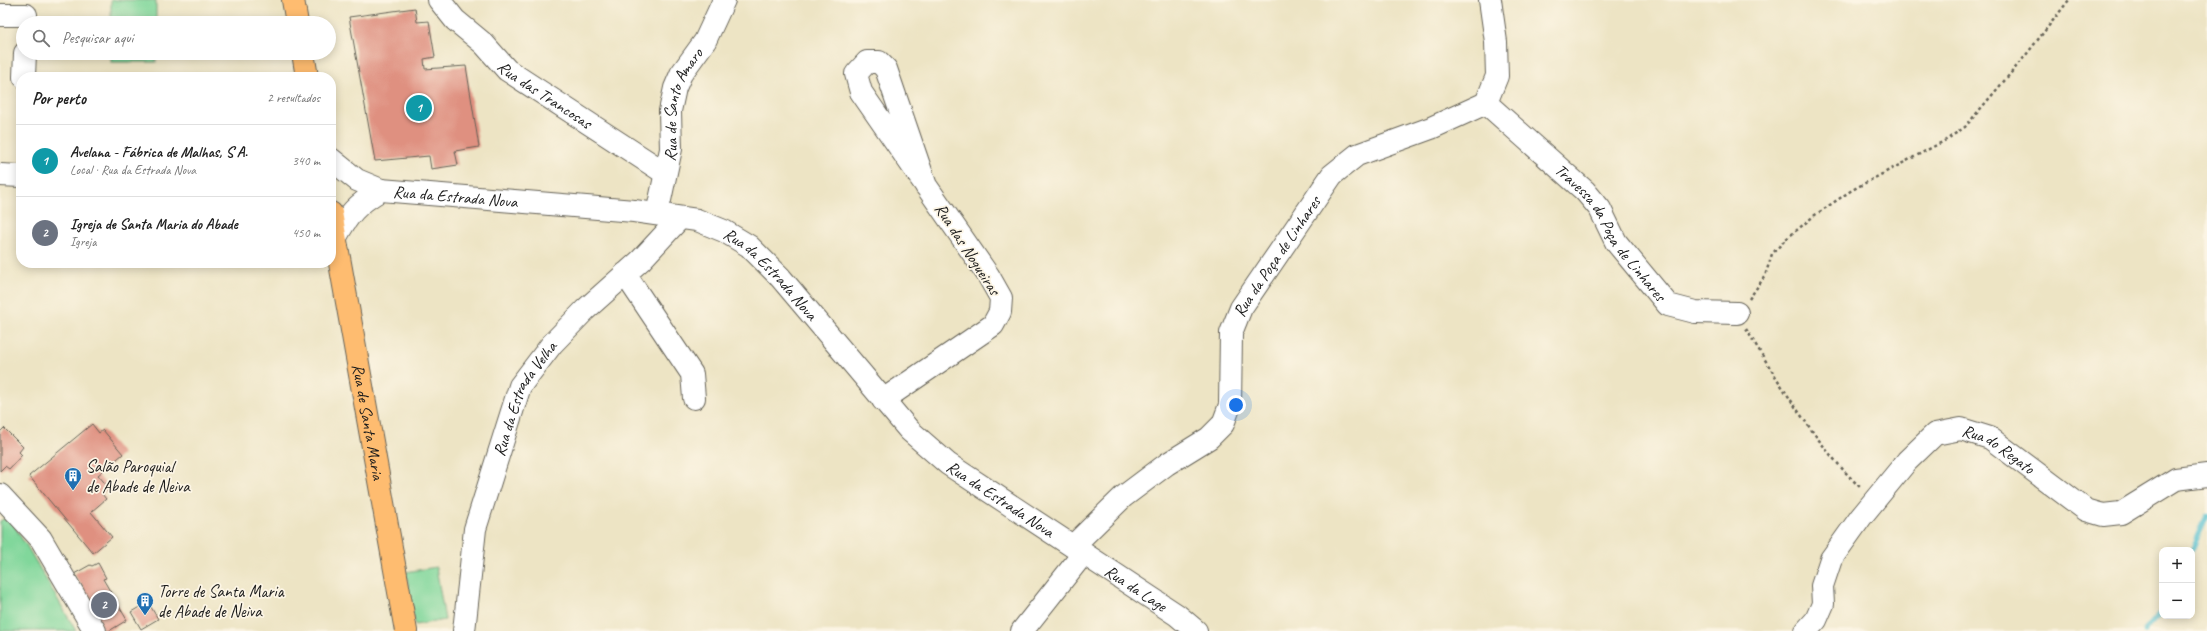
<!DOCTYPE html>
<html lang="pt">
<meta charset="utf-8">
<style>
:root{--surface:#fff;--page:#f2f2f2;--text:#222;--muted:#767676;--line:#e0e0e0;--accent:#7c3aed}
body{margin:0;font-family:Caveat,sans-serif;background:var(--page);color:var(--text)}
.controls{position:absolute;right:12px;bottom:12px;display:grid;overflow:hidden;border-radius:8px;box-shadow:0 2px 10px #0003}
.controls button{width:36px;height:36px;display:grid;place-items:center;padding:0;border:0;border-bottom:1px solid var(--line);background:var(--surface);color:var(--text);font:20px sans-serif}
.you{position:absolute;left:1236px;top:405px;width:14px;height:14px;margin:-10px;border:3px solid #fff;border-radius:50%;background:#1a73e8;box-shadow:0 0 0 6px #1a73e833}
.badge{display:grid;place-items:center;width:26px;height:26px;border-radius:50%;background:var(--accent);color:#fff;font-size:13px;font-weight:700}
.pin{position:absolute;translate:-50% -50%;border:2px solid #fff;box-shadow:0 1px 4px #0006}
.list{margin:0;padding:0;list-style:none}
h2{display:flex;justify-content:space-between;align-items:center;height:52px;margin:0;padding:0 16px;font-size:17px}
h2 small{font-size:13px;font-weight:400;color:var(--muted)}
.list li{display:grid;grid-template-columns:26px 1fr auto;gap:12px;align-items:center;box-sizing:border-box;height:72px;padding:0 16px;border-top:1px solid var(--line)}
.list b{display:block;font-size:15px;white-space:nowrap}
.list p{margin:0;font-size:13px;white-space:nowrap;color:var(--muted)}
.list em{font-size:13px;font-style:normal;color:var(--muted)}
.icon{flex:none;width:22px;height:22px;fill:none;stroke:currentColor;stroke-width:2;stroke-linecap:round;stroke-linejoin:round}
.map{position:relative;flex:none;width:2207px;height:631px;overflow:hidden}
.search{position:absolute;background:var(--surface);box-shadow:0 2px 10px #0003;left:16px;top:16px;width:320px;height:44px;display:flex;align-items:center;gap:10px;box-sizing:border-box;padding:0 14px;border-radius:22px;color:var(--muted);font-size:15px}
.panel{position:absolute;background:var(--surface);box-shadow:0 2px 10px #0003;left:16px;top:72px;width:320px;height:196px;border-radius:16px}
.map>svg:first-child{display:block}
.green{fill:#81d79b;stroke:#4e7a5c}
.lines{fill:none;stroke-linecap:round;stroke-linejoin:round}
.stream{stroke:#55c0d0;stroke-width:5}
.building{fill:#df9080}
.minor-casing{stroke:#656257;stroke-width:24}
.major-casing{stroke:#656257;stroke-width:24}
.path{stroke:#656257;stroke-width:2.5;stroke-dasharray:3 3;stroke-linecap:butt}
.minor{stroke:#fff;stroke-width:22}
.major{stroke:#febc70;stroke-width:22}
.labels{text-anchor:middle;stroke-width:3.5;stroke-linejoin:round;paint-order:stroke}
.street-label{font-size:17px;fill:#1c1c1c;stroke:#fcf5e5}
.poi-label{font-size:17px;fill:#1c1c1c;stroke:#fcf5e5;text-anchor:start}
</style>
<div class="map">
<svg width="2207" height="631" viewBox="0 0 2207 631">
<rect width="100%" height="100%" fill="#fcf5e5"/>
<filter id="ink" filterUnits="userSpaceOnUse"><feTurbulence type="fractalNoise" baseFrequency=".025" numOctaves="2"/><feDisplacementMap in="SourceGraphic" scale="8" xChannelSelector="R" yChannelSelector="G"/><feConvolveMatrix kernelMatrix="1 2 1 2 8 2 1 2 1" color-interpolation-filters="sRGB"/></filter>
<filter id="wash" filterUnits="userSpaceOnUse"><feTurbulence type="fractalNoise" baseFrequency=".012" numOctaves="4" result="noise"/><feDisplacementMap in="SourceGraphic" scale="16" xChannelSelector="R" yChannelSelector="G"/><feGaussianBlur stdDeviation="0.9" result="paint"/><feColorMatrix in="noise" values="0 0 0 0 0 0 0 0 0 0 0 0 0 0 0 0 0 1.4 0 .05"/><feComposite in="paint" operator="in"/></filter>
<g filter="url(#wash)">
<rect width="100%" height="100%" fill="#ede4c4"/>
<!-- green -->
<g class="green">
<rect x="111" y="0" width="45" height="23"/>
<rect x="111" y="53" width="45" height="9"/>
<path d="M9,516L23,541H24L76,631H0V521Z"/>
<path d="M436,567L445,620L415,625L406,572Z"/>
</g>
<g class="lines">
<!-- stream -->
<g class="stream">
<path d="M2192,550L2207,516"/>
<path d="M2144,631L2162,612"/>
</g>
</g>
<g id="blocks">
<!-- building -->
<g class="building">
<path d="M415,8L417,22L429,21L435,57L424,59L425,69L466,66L479,147L455,151L458,165L431,169L429,156L375,161L349,17Z"/>
<path d="M92,424L99,433L103,430L123,454L98,475L109,488L102,494L106,499L91,512L112,537L93,553L29,476Z"/>
<path d="M4,428L23,447L19,452L22,455L9,469L5,466L0,471V432Z"/>
<path d="M98,563L106,578L103,579L127,620L109,631H104L80,590L83,588L74,574L90,565L92,566Z"/>
<path d="M148,602L158,619L141,629L131,612Z"/>
</g>
</g>
</g>
<g filter="url(#ink)">
<use href="#blocks" fill-opacity="0" stroke="#656257" stroke-width="1"/>
<g class="lines">
<defs>
<g id="minor">
<path id="s1" d="M439,0L455,20L484,44L507,70L665,173"/>
<path d="M0,15H26"/>
<path d="M24,77L25,53"/>
<path id="s2" d="M1486,103L1585,191L1600,209L1616,242L1668,305L1695,312L1737,313"/>
<path id="s3" d="M331,159L357,180L381,190L634,211L697,220L724,231L749,246L780,277L909,430L948,464L1177,615L1196,631"/>
<path d="M0,175L21,176"/>
<path id="s4" d="M657,214L671,149L670,111L675,88L681,74L705,41L724,0"/>
<path d="M335,239C348,214 357,204 381,190"/>
<path d="M625,274L692,374L694,398"/>
<path d="M883,400L993,325L1000,312L1001,298L988,275L861,92L856,74L867,62H879L886,69L926,186"/>
<path d="M0,495L41,539L95,631"/>
<path id="s5" d="M1073,546L1123,497L1167,464L1209,438L1223,424L1230,405L1231,333L1241,308L1332,175L1357,155L1431,128L1486,103L1497,76L1496,42L1490,0"/>
<path id="s6" d="M464,631L475,529L520,386L552,344L585,310L641,260L680,218"/>
<path d="M1022,631L1083,554"/>
<path id="s7" d="M1806,631L1816,620L1823,604L1822,586L1831,559L1861,517L1907,461L1935,434L1961,429L1990,438L2086,510L2103,515L2121,513L2176,479L2207,475"/>
</g>
<g id="major">
<path d="M293,0L297,23"/>
<path d="M303,53L307,77"/>
<path id="s8" d="M331,213L406,631"/>
</g>
</defs>
<!-- minor casing -->
<use href="#minor" class="minor-casing"/>
<!-- major casing -->
<use href="#major" class="major-casing"/>
<!-- path -->
<g class="path">
<path d="M1749,299L1765,276L1772,254L1786,239L1815,215L1852,190L1946,140L1965,127L2022,60L2069,0"/>
<path d="M1746,329C1777,379 1818,448 1861,488"/>
</g>
<!-- minor -->
<use href="#minor" class="minor"/>
<!-- major -->
<use href="#major" class="major"/>
</g>
</g>
<!-- icons -->
<defs>
<symbol id="building-pin" viewBox="-11 -11 22 30"><path d="M0 17L-7.5 6A9.5 9.5 0 1 1 7.5 6Z" fill="#1f6fb2" stroke="#fcf5e5"/><path d="M-4-6H4V6H1V3H-1V6H-4ZM-2.5-4.3h1.7v1.8h-1.7ZM.8-4.3h1.7v1.8H.8ZM-2.5-1h1.7V.8h-1.7ZM.8-1h1.7V.8H.8Z" fill="#fff"/></symbol>
</defs>
<g fill-rule="evenodd">
<use href="#building-pin" x="63" y="466" width="20" height="27"/>
<use href="#building-pin" x="135" y="591" width="20" height="27"/>
</g>
<g class="labels">
<!-- street labels -->
<g class="street-label">
<text dy="6" stroke="none"><textPath href="#s1" startOffset="143">Rua das Trancosas</textPath></text>
<text dy="6" stroke="none"><textPath href="#s4" startOffset="114">Rua de Santo Amaro</textPath></text>
<text dy="6" stroke="none"><textPath href="#s3" startOffset="134">Rua da Estrada Nova</textPath></text>
<text dy="6" stroke="none"><textPath href="#s2" startOffset="181">Travessa da Poça de Linhares</textPath></text>
<text transform="translate(968 249) rotate(57)" y="6">Rua das Nogueiras</text>
<text dy="6" stroke="none"><textPath href="#s5" startOffset="376">Rua da Poça de Linhares</textPath></text>
<text dy="6" stroke="none"><textPath href="#s3" startOffset="470">Rua da Estrada Nova</textPath></text>
<text dy="6" stroke="none"><textPath href="#s6" startOffset="243">Rua da Estrada Velha</textPath></text>
<text dy="6" stroke="none"><textPath href="#s8" startOffset="212">Rua de Santa Maria</textPath></text>
<text dy="6" stroke="none"><textPath href="#s7" startOffset="311">Rua do Regato</textPath></text>
<text dy="6" stroke="none"><textPath href="#s3" startOffset="794">Rua da Estrada Nova</textPath></text>
<text dy="6" stroke="none"><textPath href="#s3" startOffset="956">Rua da Lage</textPath></text>
</g>
<!-- poi labels -->
<g class="poi-label">
<text x="86" y="472">Salão Paroquial<tspan x="86" dy="20">de Abade de Neiva</tspan></text>
<text x="158" y="597">Torre de Santa Maria<tspan x="158" dy="20">de Abade de Neiva</tspan></text>
</g>
</g>
</svg>
<div class="controls">
<button>+</button>
<button>−</button>
</div>
<div class="you"></div>
<div class="pin badge" style="left:419px;top:108px;background:#0f9aa8">1</div>
<div class="pin badge" style="left:104px;top:605px;background:#6b7280">2</div>
<div class="search"><svg class="icon" aria-label="search" viewBox="0 0 24 24"><circle cx="10" cy="10" r="6"/><path d="M15 15l6 6"/></svg>Pesquisar aqui</div>
<section class="panel">
<h2>Por perto<small>2 resultados</small></h2>
<ul class="list">
<li><span class="badge" style="background:#0f9aa8">1</span><div><b>Avelana - Fábrica de Malhas, S A.</b><p>Local · Rua da Estrada Nova</p></div><em>340 m</em></li>
<li><span class="badge" style="background:#6b7280">2</span><div><b>Igreja de Santa Maria do Abade</b><p>Igreja</p></div><em>450 m</em></li>
</ul>
</section>
</div>
